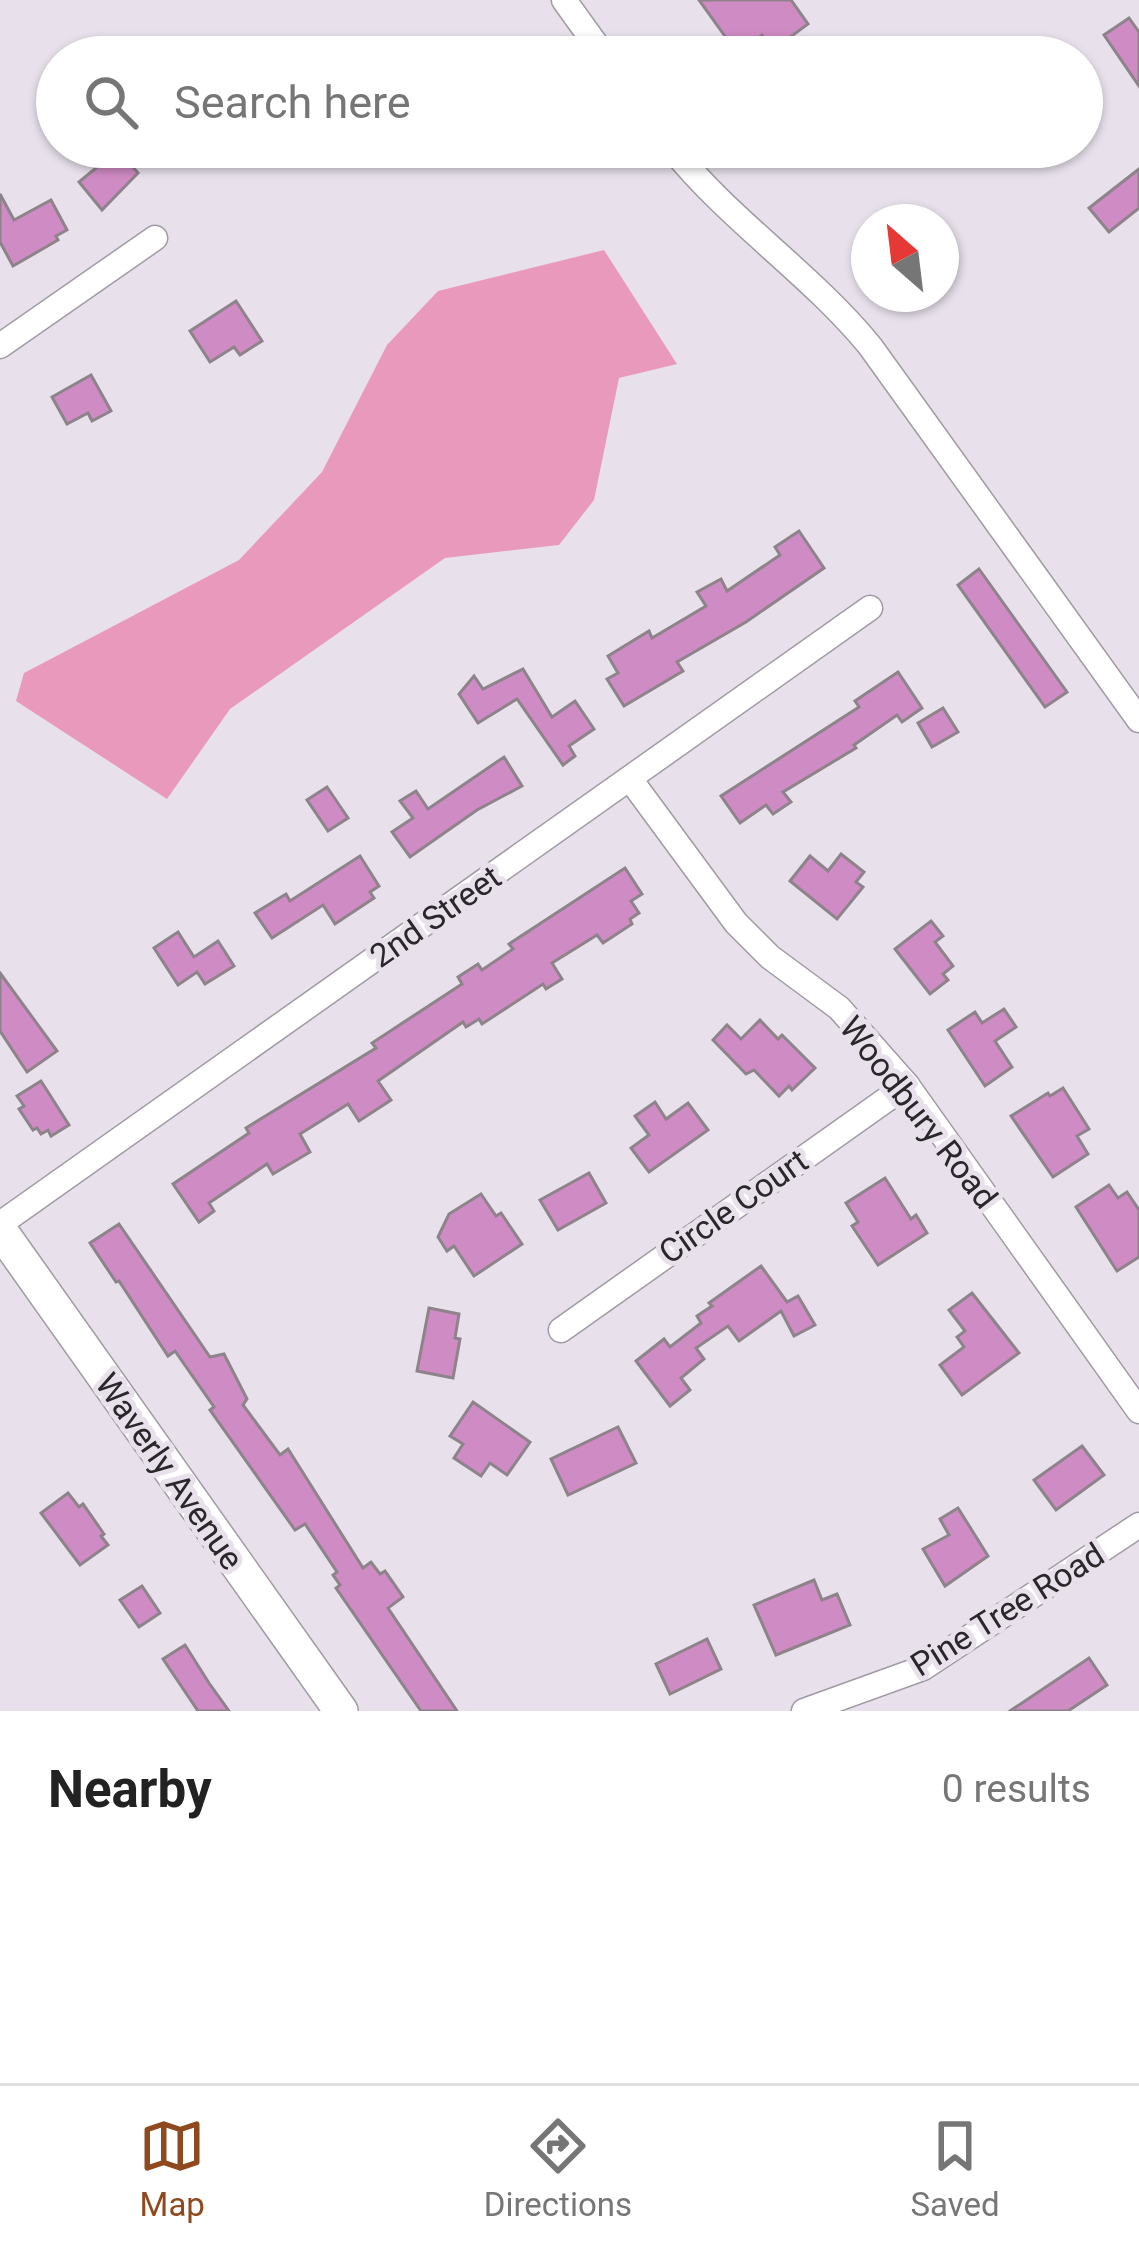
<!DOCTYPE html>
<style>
:root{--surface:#fff;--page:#f2f2f2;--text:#222;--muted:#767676;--line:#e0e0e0;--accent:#8e4a1e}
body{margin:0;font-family:Roboto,sans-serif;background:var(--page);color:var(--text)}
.compass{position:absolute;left:851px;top:204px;width:108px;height:108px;border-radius:50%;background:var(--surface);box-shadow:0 3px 9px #0004;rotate:332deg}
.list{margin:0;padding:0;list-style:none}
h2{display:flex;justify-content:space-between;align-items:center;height:156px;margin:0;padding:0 48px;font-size:51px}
h2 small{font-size:39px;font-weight:400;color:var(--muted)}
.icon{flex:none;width:66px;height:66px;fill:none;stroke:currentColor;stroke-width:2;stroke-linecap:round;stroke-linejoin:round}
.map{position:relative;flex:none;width:1139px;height:1711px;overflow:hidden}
.search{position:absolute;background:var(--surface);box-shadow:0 3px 9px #0004;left:36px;right:36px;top:36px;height:132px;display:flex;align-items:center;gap:30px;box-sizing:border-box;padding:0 42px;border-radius:66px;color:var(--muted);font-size:45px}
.sheet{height:372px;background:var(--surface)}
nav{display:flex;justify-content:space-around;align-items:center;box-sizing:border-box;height:168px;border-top:3px solid var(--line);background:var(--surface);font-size:33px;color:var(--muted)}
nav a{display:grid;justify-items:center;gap:6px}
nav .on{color:var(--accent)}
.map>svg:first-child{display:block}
.green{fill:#e99abc}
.building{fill:#cf8bc3;stroke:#8e838b;stroke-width:3}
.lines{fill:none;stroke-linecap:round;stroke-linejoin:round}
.minor-casing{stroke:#a09aa4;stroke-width:27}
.tertiary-casing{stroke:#a09aa4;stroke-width:36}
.minor{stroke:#fff;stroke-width:24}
.tertiary{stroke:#fff;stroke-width:33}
.labels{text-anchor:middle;stroke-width:10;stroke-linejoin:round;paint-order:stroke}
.street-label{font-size:33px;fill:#2a272b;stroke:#e8e1ec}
</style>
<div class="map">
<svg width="1139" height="1711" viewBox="0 0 1139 1711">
<rect width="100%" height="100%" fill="#e8e1ec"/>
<!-- green -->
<path class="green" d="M604,250L677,364L619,378L594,500L559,545L445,558L230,709L167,799L16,701L24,673L239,560L322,472L387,345L438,291Z"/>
<!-- building -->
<g class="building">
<path d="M699,0H791L808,24L773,50L762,35L737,53Z"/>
<path d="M1129,18L1139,32V86L1104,35Z"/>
<path d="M88,147H116L138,173L102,210L79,182L102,163Z"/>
<path d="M1139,169V208L1109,232L1089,208Z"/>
<path d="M0,194L14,220L51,200L67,230L56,236L58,240L13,266L0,242Z"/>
<path d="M236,301L262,341L240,355L234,347L210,362L190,331Z"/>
<path d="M91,375L111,411L92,421L88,413L67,424L52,397Z"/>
<path d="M799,531L824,568L746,622L677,662L683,671L624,706L607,679L618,673L608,656L649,631L652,638L706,606L697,592L721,579L727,591L780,555L775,547Z"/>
<path d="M979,569L1067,692L1045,707L958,585Z"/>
<path d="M523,669L552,717L575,701L594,729L569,746L575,756L563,765L517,699L478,723L459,694L474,676L483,689Z"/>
<path d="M898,672L922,708L902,722L897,715L854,745L856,748L783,792L791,802L773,814L766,805L740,823L721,796L859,707L855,701Z"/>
<path d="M943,708L958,732L932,747L918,723Z"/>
<path d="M504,757L522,786L477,810L410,857L392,832L413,818L400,801L416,791L428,809Z"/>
<path d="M327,787L348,818L328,831L307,800Z"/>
<path d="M841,854L864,872L856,882L863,887L837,919L790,881L810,856L828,871Z"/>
<path d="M360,856L379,886L370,892L374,898L335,924L323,905L272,938L255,913L286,894L290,901Z"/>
<path d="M625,868L642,894L631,901L639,913L630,919L632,924L603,943L597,935L552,963L562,979L546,989L543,984L482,1024L479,1019L466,1027L463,1022L378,1081L391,1100L359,1121L348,1104L300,1134L310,1152L273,1174L267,1164L209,1203L214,1211L199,1222L173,1184L249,1133L246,1128L376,1048L372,1043L462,984L458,977L478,964L482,970L513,949L509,944Z"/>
<path d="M931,921L943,936L935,942L953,966L943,974L948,980L930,994L895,949Z"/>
<path d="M178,932L194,957L218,941L234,966L205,984L197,972L178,985L154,948Z"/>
<path d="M0,973L57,1051L27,1072L0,1031Z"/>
<path d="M1004,1009L1016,1027L995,1041L1012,1067L985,1086L948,1030L975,1012L982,1023Z"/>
<path d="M760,1020L778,1039L782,1035L815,1068L792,1090L789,1086L779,1096L754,1070L746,1074L713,1040L727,1025L741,1039Z"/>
<path d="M41,1081L69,1125L51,1136L48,1130L41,1134L37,1128L33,1130L19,1109L24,1106L17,1096Z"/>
<path d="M1063,1088L1089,1129L1077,1136L1088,1154L1053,1177L1011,1116L1048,1093L1050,1096Z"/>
<path d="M655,1102L666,1119L688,1103L708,1130L649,1172L631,1148L649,1135L635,1116Z"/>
<path d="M589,1173L606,1203L558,1230L540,1200Z"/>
<path d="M885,1178L911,1219L916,1215L927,1233L878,1265L852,1226L858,1222L846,1203Z"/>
<path d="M1109,1185L1118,1198L1127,1192L1139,1210V1257L1117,1271L1076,1207Z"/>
<path d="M481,1194L496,1216L501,1213L522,1244L474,1276L454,1246L447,1251L438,1237L449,1214Z"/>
<path d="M119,1224L210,1357L224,1354L247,1399L243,1405L280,1455L288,1449L363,1568L371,1562L380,1574L385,1571L403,1597L388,1608L457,1711H421L336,1588L340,1585L333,1575L337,1572L305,1524L295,1530L210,1410L214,1407L175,1351L168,1356L119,1281L116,1282L90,1243Z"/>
<path d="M761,1266L787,1302L798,1296L815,1325L794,1336L781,1311L739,1341L728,1326L696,1348L704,1359L681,1378L690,1390L670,1406L636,1361L664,1339L670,1347L701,1323L697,1316L712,1306L709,1303Z"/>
<path d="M972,1293L1019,1353L962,1395L940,1365L964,1347L957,1337L965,1331L949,1310Z"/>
<path d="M429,1308L459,1314L455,1338L460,1339L453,1378L417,1371Z"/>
<path d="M473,1402L530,1442L507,1475L490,1463L481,1476L454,1458L463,1444L450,1436Z"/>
<path d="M618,1427L636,1463L568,1495L551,1459Z"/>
<path d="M1082,1446L1104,1475L1056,1510L1034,1480Z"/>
<path d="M68,1493L79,1507L83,1504L104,1534L101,1536L108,1545L80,1565L41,1513Z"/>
<path d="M958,1508L988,1556L945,1586L923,1549L949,1535L940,1519Z"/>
<path d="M814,1580L822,1600L837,1594L850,1625L776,1655L754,1605Z"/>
<path d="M142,1586L160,1613L139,1627L120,1600Z"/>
<path d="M707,1639L721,1669L670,1694L656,1664Z"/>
<path d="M185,1645L209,1683L229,1711H198L163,1659Z"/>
<path d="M1089,1658L1107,1685L1068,1711H1010Z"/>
</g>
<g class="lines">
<defs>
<g id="minor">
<path d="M564,0L605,57"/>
<path d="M671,147C730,221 810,273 870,346L1139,720"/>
<path d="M0,346L155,238"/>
<path d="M630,779L736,923L770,957L839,1008L907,1085L1139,1411"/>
<path d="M0,1224L870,608"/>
<path d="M561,1330L907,1085"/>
<path d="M804,1711L923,1668L1139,1525"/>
</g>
<path id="tertiary" d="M0,1230L341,1711"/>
</defs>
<!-- minor casing -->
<use href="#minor" class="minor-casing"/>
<!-- tertiary casing -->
<use href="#tertiary" class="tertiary-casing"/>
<!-- minor -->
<use href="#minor" class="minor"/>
<!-- tertiary -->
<use href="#tertiary" class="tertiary"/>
</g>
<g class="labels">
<!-- street labels -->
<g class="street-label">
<text transform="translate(435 916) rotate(-35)" y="12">2nd Street</text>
<text transform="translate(919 1112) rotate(52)" y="12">Woodbury Road</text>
<text transform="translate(733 1206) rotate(-35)" y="12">Circle Court</text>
<text transform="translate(170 1471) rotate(55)" y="12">Waverly Avenue</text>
<text transform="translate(1007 1609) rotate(-32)" y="12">Pine Tree Road</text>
</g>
</g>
</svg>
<svg class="compass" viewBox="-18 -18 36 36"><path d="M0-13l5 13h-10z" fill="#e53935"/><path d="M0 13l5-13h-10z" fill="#767676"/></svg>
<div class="search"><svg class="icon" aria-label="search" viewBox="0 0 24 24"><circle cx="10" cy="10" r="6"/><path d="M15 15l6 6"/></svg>Search here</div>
</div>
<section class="sheet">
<h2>Nearby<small>0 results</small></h2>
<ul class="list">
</ul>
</section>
<nav>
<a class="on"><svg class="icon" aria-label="map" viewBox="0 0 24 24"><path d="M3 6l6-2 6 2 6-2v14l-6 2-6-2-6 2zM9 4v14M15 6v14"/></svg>Map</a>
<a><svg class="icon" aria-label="directions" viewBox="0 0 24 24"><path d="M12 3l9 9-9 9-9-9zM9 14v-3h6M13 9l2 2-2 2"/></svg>Directions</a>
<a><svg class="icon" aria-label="saved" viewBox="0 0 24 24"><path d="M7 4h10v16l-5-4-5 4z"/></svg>Saved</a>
</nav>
